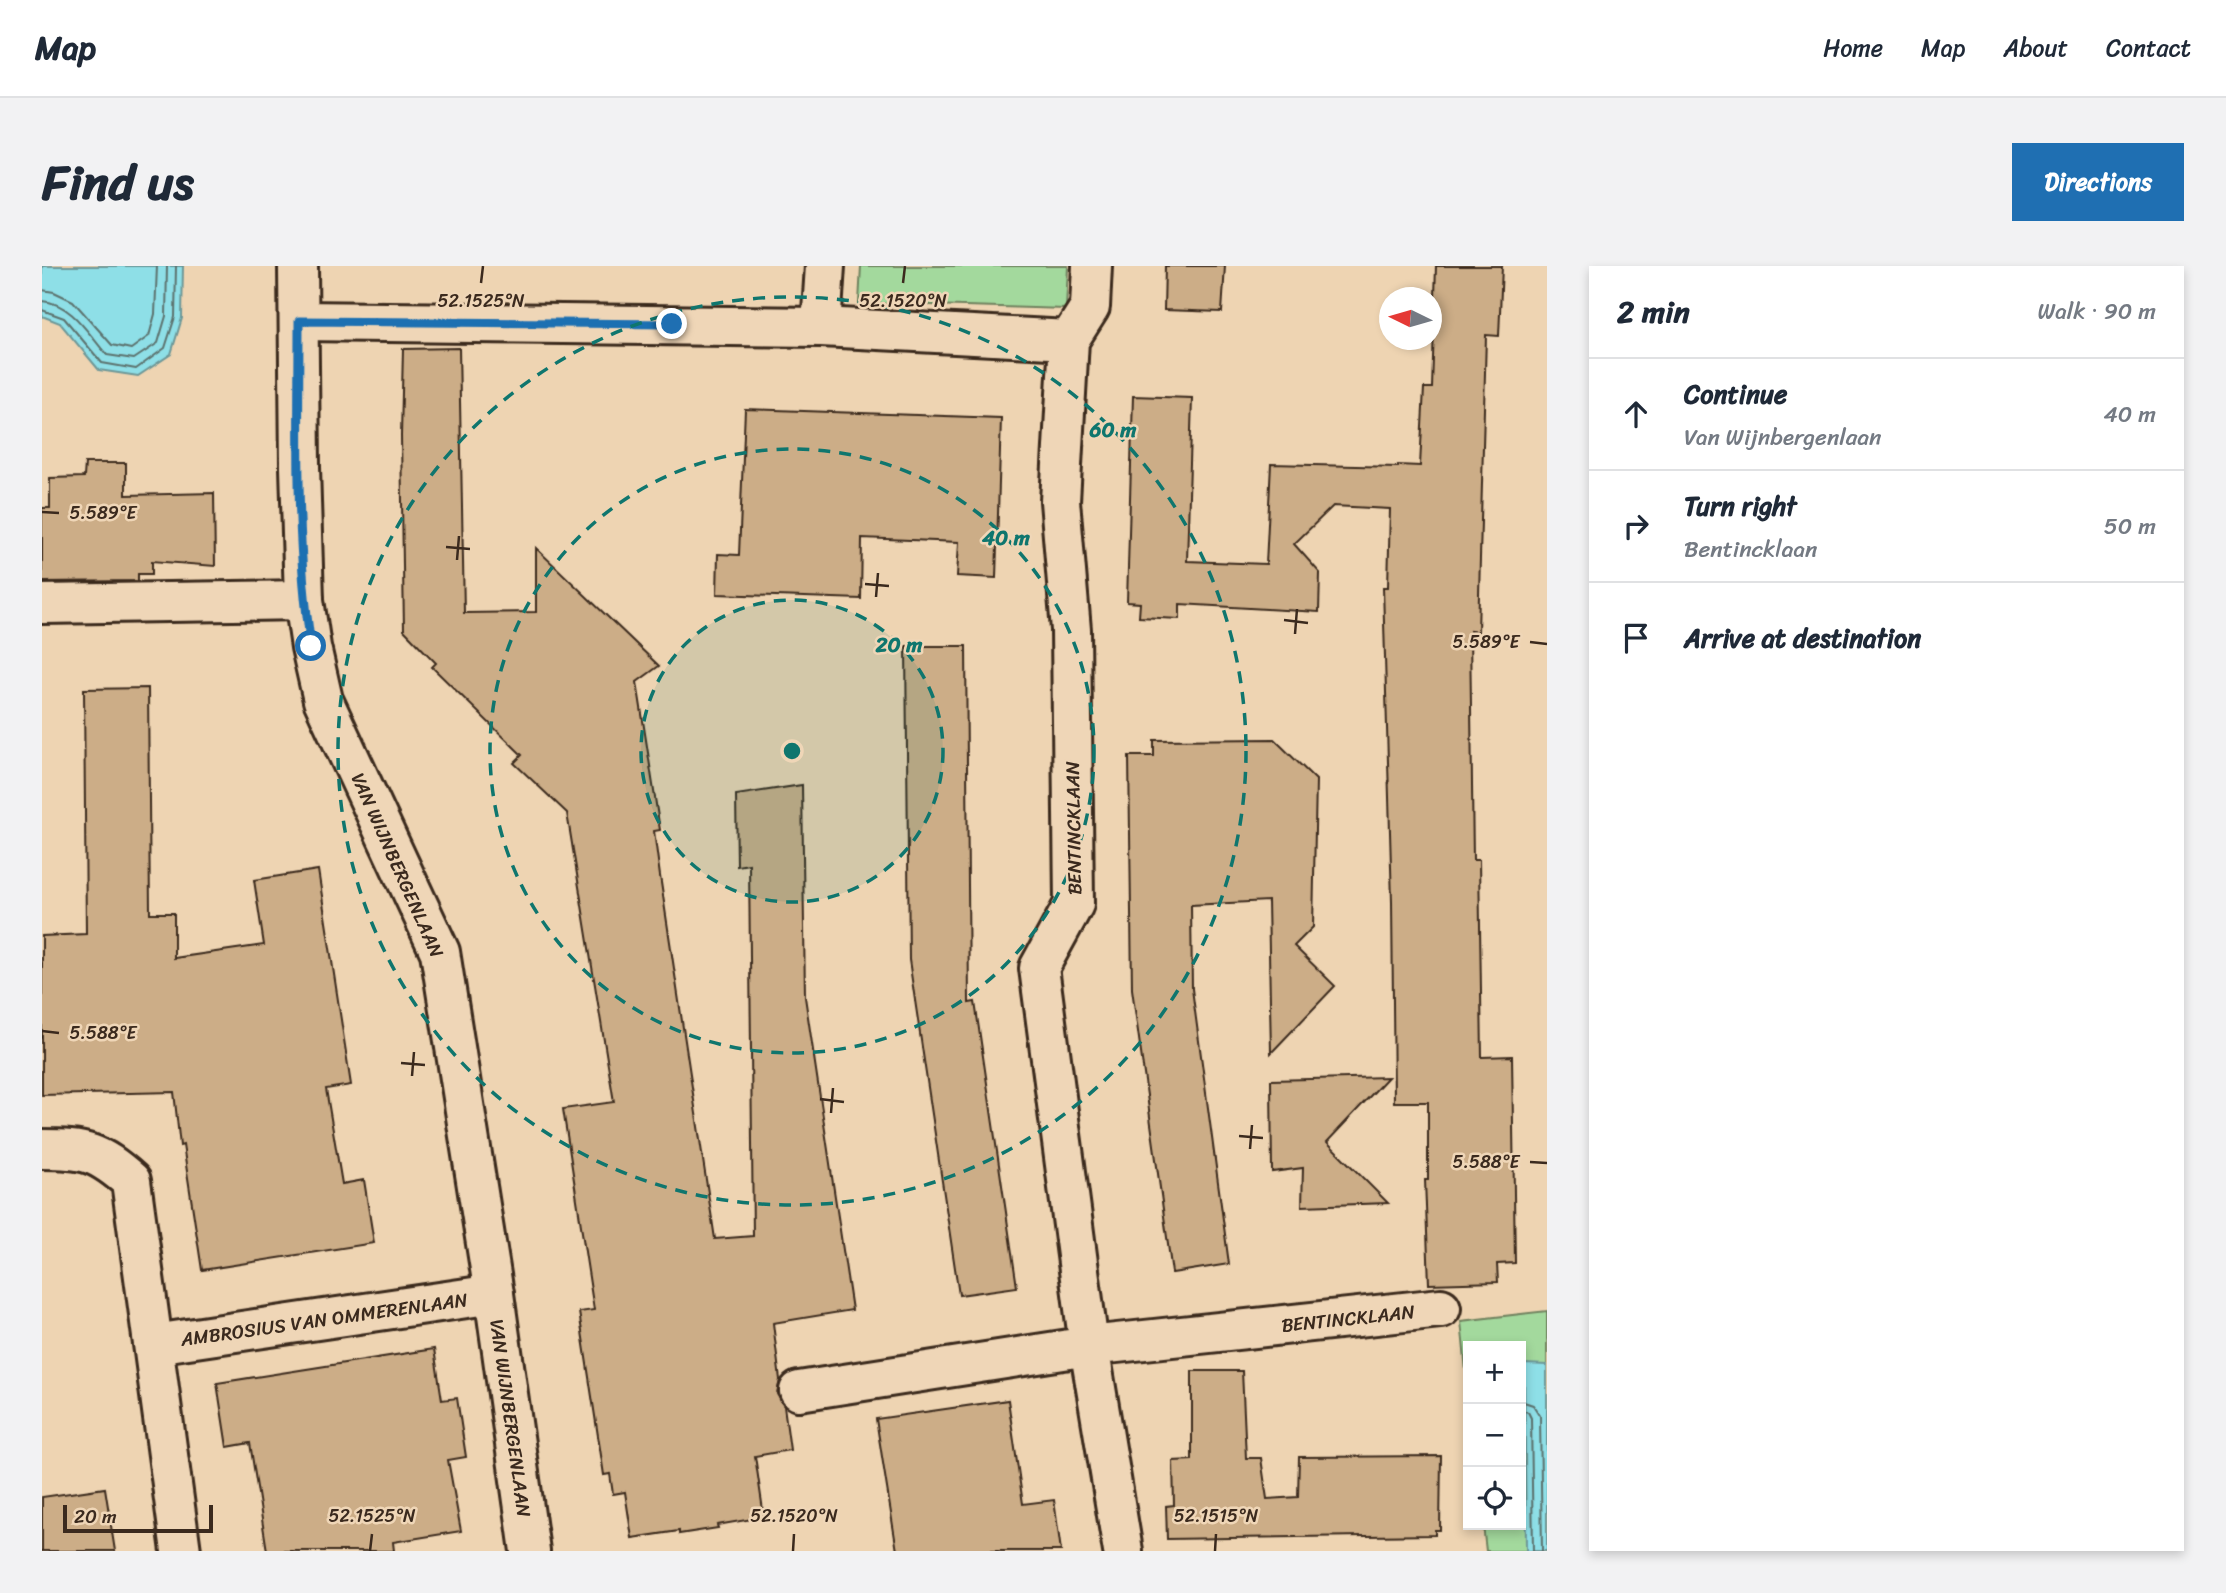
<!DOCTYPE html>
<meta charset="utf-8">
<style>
:root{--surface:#fff;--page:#f2f2f3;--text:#1f2937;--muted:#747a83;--line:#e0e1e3;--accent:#1f6fb2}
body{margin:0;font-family:Sriracha,sans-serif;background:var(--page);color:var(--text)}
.controls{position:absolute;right:21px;bottom:21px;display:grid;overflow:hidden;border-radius:0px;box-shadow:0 4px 10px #0003}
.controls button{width:63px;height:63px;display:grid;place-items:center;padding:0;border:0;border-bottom:2px solid var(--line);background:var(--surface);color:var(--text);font:35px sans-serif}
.compass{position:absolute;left:1337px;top:21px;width:63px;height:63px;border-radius:50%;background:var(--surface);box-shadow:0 4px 10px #0003;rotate:275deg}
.scale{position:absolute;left:21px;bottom:18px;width:150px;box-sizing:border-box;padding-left:7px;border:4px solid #3b2a1e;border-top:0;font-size:19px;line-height:24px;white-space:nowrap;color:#3b2a1e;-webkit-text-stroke:5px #efd6b7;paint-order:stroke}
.stop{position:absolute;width:21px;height:21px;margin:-16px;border:5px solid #1f6fb2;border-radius:50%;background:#fff}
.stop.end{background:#1f6fb2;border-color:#fff;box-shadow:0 2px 7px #0008}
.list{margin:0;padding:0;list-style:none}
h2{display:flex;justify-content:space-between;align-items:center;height:91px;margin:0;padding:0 28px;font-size:30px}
h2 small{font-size:23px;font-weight:400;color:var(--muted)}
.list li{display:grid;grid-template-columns:46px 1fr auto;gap:21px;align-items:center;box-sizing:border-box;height:112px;padding:0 28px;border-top:2px solid var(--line)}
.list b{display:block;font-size:26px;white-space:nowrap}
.list p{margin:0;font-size:23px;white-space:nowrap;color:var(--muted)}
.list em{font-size:23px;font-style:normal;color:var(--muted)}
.icon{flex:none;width:38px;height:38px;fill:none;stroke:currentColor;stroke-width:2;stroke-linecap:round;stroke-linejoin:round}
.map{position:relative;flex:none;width:1505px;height:1285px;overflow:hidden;border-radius:0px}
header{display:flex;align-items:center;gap:42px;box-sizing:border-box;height:98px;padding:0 35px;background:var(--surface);border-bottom:2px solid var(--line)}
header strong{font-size:33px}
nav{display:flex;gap:38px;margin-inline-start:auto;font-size:24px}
.intro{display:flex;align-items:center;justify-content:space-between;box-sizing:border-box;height:168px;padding:0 42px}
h1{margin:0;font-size:49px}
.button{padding:18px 32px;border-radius:0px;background:var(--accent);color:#fff;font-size:24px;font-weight:700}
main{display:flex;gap:42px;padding:0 42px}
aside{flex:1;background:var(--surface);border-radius:0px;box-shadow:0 4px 10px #0003}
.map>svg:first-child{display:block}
.green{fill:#a3d99d;stroke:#6f825e;stroke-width:2}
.water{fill:#8edfe7;stroke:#6d9797;stroke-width:2}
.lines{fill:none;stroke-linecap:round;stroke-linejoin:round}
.shore{stroke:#5c726e;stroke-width:2}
.building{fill:#ccad87;stroke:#3b2a1e;stroke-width:2}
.minor-casing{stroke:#3b2a1e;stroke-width:44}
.tertiary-casing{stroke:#3b2a1e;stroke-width:44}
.minor{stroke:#efd6b7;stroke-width:38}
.tertiary{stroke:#efd6b7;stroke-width:38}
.route{stroke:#1f6fb2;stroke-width:9}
.ticks{fill:none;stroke:#3b2a1e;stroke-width:2.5}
.ring{fill:none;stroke:#0f766e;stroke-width:3.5;stroke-dasharray:12 9}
.labels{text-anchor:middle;stroke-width:5;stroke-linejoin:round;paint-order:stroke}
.street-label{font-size:19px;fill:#3b2a1e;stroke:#efd6b7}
.ticks-label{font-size:18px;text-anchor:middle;fill:#3b2a1e;stroke:#efd6b7;stroke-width:5;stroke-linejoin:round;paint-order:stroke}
.centre{fill:#0f766e;stroke:#efd6b7;stroke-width:3.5}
.ring-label{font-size:21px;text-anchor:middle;font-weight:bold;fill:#0f766e;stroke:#efd6b7;stroke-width:5;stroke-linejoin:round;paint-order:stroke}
</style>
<header>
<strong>Map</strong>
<nav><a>Home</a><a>Map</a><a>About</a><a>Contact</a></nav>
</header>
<div class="intro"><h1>Find us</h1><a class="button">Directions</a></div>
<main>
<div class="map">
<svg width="1505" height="1285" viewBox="0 0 1505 1285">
<rect width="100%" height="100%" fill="#eed4b2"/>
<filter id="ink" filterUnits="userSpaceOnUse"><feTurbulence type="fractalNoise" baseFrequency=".0143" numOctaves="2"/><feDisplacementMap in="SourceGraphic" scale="14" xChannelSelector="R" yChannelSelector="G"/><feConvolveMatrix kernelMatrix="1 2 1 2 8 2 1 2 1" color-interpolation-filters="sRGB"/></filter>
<g filter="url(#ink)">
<!-- green -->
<g class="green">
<path d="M819,0H1026L1024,43L817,37Z"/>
<path d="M1505,1045V1285H1444L1441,1259H1479V1080H1426V1125L1419,1055Z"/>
</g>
<!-- water -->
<g class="water">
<path d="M0,0H141L140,52L129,88L96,110L57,104L18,57L0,50Z"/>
<path d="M1482,1098L1505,1099V1285H1484Z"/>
</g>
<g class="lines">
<!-- shore -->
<g class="shore">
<path d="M0,24L12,26L31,35L70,79L89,83L107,70L113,48L115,0"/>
<path d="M0,35C30,37 47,69 65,89L92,93L116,77L124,50L125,0"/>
<path d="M0,44L22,52L60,97L94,103L123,82L133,51L134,0"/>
<path d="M1479,1135L1491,1139L1498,1150L1500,1285"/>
<path d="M1479,1144L1486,1146L1489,1152L1491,1285"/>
</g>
</g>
<!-- building -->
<g class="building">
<path d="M1123,0H1183L1180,46L1122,44Z"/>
<path d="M1394,0H1460L1457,70L1444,69L1436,366L1428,365L1431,594H1437L1440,791L1470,790L1473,997L1455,998L1456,1016L1387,1018L1383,914H1386V836H1352L1350,636L1341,321H1346L1348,243L1291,240L1252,278L1278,307L1277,346L1138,338V353L1097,351L1098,337L1085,336L1091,130L1150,132L1145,295L1224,298L1229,198L1356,201V199L1378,200L1382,122H1390Z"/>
<path d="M417,82L422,347L494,346V282L617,400L595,416L618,564L612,565L618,610L673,973L711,970L707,598L695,600L694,529L760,519L763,731L810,1044L731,1057L738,1114L735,1128L742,1140L748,1184L713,1190L722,1251L675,1259L676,1262L637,1268V1265L590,1272L583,1226L571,1228L568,1208L562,1209L537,1046L552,1044L521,843L572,836L525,547L472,497L480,489L390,401L394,397L362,364L359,170L361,83Z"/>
<path d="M703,143L959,152L954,312L915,310L917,276L820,272L819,333L675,328L676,288L697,289Z"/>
<path d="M43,197H84V229L172,227L173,300L110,295V308H96V315L0,316V242H8V212L42,211Z"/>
<path d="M864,380H924L927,737L933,736L975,1021L917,1029L867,694Z"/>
<path d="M106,422L108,647H132V692L222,679L212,614L276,604L309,819L284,823L300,918L322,914L332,977L160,1004L141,879L138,880L132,826L0,829V670L44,668L42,423Z"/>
<path d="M1232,473L1274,514L1271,661L1252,680L1293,720L1229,787L1226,635L1149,639L1150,723L1187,998L1130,1007L1090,723L1087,490H1112V474Z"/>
<path d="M1346,811L1285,876L1346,937L1260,940L1261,902L1230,906L1229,814Z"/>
<path d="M392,1083L400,1134L415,1132L424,1191L406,1194L419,1265L351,1276L352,1285H225L208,1177L185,1181L175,1117Z"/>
<path d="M1150,1105H1200L1204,1192H1219L1225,1233L1256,1231L1257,1191L1399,1190L1398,1264H1393V1269L1125,1273L1124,1240L1132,1239L1131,1195L1150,1194Z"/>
<path d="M966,1134L981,1238L1012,1234L1019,1285H855L834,1153Z"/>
<path d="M63,1222L73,1285H0V1231Z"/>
</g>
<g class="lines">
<defs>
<g id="minor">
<path d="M257,55L779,61L1027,74"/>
<path d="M779,61L783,0"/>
<path d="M0,338L262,334"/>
<path d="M0,883C44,883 56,886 89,915L139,1285"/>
<path d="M112,1078L452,1028"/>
<path d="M757,1125L1047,1080L997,702L1032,638L1029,364L1018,235L1027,74L1048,41L1050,0"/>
<path d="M1081,1285L1047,1080L1399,1042"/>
</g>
<path id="tertiary" d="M256,0L258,201L262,334L269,381L281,434L398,686L452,1028L488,1285"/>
</defs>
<!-- minor casing -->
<use href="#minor" class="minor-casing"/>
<!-- tertiary casing -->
<use href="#tertiary" class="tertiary-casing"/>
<!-- minor -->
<use href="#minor" class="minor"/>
<!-- tertiary -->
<use href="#tertiary" class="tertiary"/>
</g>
</g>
<g class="lines" filter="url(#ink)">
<!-- route -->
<path class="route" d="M269,380C253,273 257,163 257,55L630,58"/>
</g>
<!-- ticks -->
<path class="ticks" d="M439,17L441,0M861,17L863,0M0,246L17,247M404,281L428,283M415,294L417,270M823,318L847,320M834,331L836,307M1242,354L1266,357M1253,368L1255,343M1488,376L1505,378M0,765L17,767M359,797L383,799M370,810L372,786M778,833L802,836M789,847L791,822M1197,870L1221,872M1208,883L1210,859M1488,896L1505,897M328,1285L330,1268M751,1285L752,1268M1173,1285L1174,1268"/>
<!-- distance rings -->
<circle cx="750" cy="485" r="151" fill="#0f766e" fill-opacity=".12"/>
<g class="ring">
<circle cx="750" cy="485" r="151"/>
<circle cx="750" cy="485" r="302"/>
<circle cx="750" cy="485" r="454"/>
</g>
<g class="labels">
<!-- street labels -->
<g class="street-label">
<text transform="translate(1031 562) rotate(-91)" y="7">BENTINCKLAAN</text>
<text transform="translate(356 599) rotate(66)" y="7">VAN WIJNBERGENLAAN</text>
<text transform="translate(1306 1052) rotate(-6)" y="7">BENTINCKLAAN</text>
<text transform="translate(282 1053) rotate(-8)" y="7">AMBROSIUS VAN OMMERENLAAN</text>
<text transform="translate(469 1152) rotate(82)" y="7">VAN WIJNBERGENLAAN</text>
</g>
</g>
<g class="ticks-label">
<text x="439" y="41">52.1525°N</text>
<text x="861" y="41">52.1520°N</text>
<text x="61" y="253">5.589°E</text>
<text x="1444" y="382">5.589°E</text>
<text x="61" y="773">5.588°E</text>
<text x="1444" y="902">5.588°E</text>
<text x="330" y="1256">52.1525°N</text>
<text x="752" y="1256">52.1520°N</text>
<text x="1174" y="1256">52.1515°N</text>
</g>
<circle cx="750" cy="485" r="10" class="centre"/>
<g class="ring-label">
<text x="1071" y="171">60 m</text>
<text x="964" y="279">40 m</text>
<text x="857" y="386">20 m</text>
</g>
</svg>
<div class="controls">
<button>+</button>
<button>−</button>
<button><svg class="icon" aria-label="locate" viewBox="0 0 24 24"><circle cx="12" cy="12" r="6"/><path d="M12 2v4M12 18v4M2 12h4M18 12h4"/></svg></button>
</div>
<svg class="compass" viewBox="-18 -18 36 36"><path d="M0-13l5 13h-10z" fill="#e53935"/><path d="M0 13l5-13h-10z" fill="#747a83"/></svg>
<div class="scale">20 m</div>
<div class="stop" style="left:269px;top:380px"></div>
<div class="stop end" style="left:630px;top:58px"></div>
</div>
<aside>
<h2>2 min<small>Walk · 90 m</small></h2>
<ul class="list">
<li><svg class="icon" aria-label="ahead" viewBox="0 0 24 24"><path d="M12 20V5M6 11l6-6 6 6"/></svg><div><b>Continue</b><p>Van Wijnbergenlaan</p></div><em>40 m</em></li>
<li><svg class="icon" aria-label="right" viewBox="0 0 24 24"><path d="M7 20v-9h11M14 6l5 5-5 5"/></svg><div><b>Turn right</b><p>Bentincklaan</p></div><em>50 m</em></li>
<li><svg class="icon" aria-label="arrive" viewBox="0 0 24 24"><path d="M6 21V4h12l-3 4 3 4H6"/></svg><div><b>Arrive at destination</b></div></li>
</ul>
</aside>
</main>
